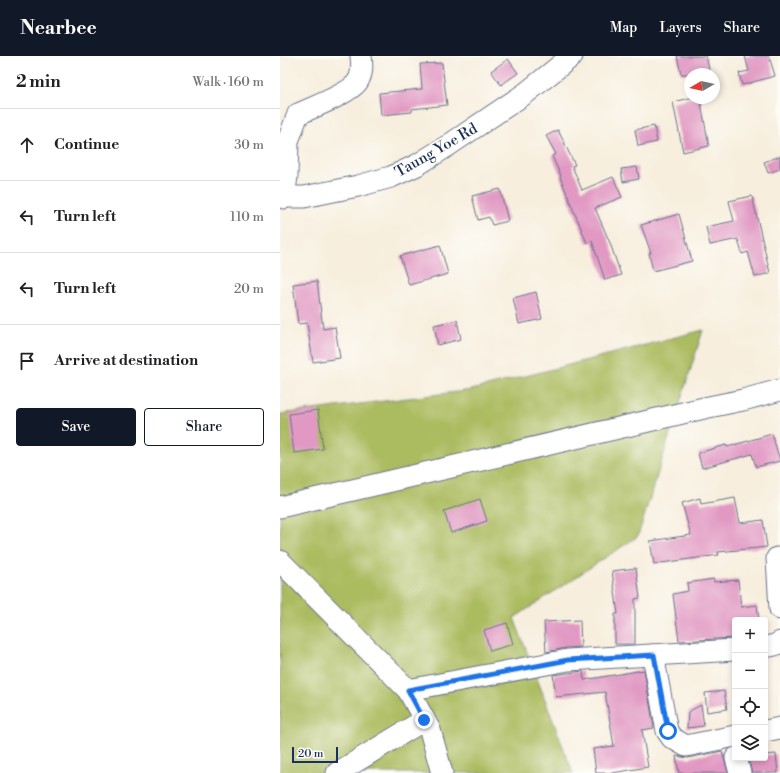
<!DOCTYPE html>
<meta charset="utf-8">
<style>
:root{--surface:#fff;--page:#f6f6f6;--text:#202124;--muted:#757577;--line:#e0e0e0;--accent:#111827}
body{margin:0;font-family:"Libre Bodoni",serif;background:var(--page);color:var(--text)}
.controls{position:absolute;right:12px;bottom:12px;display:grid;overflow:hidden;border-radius:4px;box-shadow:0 2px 6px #0003}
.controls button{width:36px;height:36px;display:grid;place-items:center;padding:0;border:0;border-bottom:1px solid var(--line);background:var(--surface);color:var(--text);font:20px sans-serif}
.compass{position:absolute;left:404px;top:12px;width:36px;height:36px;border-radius:50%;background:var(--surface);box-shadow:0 2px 6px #0003;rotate:261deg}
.scale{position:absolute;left:12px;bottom:10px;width:46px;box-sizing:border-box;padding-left:4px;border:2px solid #1b2f5e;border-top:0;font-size:11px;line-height:14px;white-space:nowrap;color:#1b2f5e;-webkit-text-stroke:3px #fdfcf7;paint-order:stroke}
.stop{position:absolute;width:12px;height:12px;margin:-9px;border:3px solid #1a73e8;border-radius:50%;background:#fff}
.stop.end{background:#1a73e8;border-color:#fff;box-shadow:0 1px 4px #0008}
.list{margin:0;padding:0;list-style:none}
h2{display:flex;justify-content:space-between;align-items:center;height:52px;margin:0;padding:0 16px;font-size:17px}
h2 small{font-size:13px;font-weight:400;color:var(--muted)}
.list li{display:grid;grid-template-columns:26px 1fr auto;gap:12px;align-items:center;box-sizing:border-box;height:72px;padding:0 16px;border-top:1px solid var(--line)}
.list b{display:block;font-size:15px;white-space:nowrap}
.list em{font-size:13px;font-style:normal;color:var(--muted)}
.actions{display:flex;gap:8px;padding:12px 16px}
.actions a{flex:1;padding:9px 0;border:1px solid var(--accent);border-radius:4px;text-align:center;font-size:14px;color:var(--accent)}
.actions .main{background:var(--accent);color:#fff}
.icon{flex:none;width:22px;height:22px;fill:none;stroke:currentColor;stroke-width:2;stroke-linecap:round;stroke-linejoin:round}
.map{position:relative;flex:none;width:500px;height:717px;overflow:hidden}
header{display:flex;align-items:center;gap:24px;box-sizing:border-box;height:56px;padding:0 20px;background:var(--accent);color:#fff}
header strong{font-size:19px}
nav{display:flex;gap:22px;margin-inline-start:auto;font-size:14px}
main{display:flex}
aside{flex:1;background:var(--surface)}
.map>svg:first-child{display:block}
.green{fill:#abbb5e;stroke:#63755e}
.building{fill:#e199c3}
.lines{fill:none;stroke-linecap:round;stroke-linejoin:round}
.minor-casing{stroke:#68728a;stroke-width:23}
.minor{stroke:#fff;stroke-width:21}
.route{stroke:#1a73e8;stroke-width:5}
.labels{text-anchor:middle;stroke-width:3.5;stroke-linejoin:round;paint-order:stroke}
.street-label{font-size:15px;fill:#1b2f5e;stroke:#fdfcf7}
</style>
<header>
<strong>Nearbee</strong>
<nav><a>Map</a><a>Layers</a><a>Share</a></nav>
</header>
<main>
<aside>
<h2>2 min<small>Walk · 160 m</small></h2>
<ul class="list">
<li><svg class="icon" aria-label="ahead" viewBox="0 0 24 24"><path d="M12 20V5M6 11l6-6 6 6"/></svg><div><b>Continue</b></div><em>30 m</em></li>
<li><svg class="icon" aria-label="left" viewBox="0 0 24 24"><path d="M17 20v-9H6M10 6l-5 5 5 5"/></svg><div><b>Turn left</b></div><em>110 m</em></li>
<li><svg class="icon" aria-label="left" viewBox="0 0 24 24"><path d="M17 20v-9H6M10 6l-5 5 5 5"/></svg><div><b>Turn left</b></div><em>20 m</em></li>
<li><svg class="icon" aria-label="arrive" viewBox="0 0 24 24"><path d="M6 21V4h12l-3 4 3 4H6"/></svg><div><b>Arrive at destination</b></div></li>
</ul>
<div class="actions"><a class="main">Save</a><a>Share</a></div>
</aside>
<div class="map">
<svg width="500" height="717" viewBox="0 0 500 717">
<rect width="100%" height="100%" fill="#fdfcf7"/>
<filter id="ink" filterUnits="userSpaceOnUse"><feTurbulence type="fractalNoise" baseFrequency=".025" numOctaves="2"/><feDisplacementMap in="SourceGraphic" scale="8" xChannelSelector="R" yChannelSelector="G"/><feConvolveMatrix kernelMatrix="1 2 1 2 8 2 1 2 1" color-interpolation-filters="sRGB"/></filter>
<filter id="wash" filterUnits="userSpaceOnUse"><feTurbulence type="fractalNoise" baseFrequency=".012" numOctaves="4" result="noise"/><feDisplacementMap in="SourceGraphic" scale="16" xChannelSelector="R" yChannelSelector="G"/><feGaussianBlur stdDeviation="0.9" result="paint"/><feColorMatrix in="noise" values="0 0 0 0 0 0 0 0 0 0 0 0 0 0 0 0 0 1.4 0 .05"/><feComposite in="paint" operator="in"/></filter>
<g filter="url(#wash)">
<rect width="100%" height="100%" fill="#f7eedd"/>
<!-- green -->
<path class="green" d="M423,274L358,480L234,562L293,717H0V358L192,334Z"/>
<g id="blocks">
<!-- building -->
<g class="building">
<path d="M397,0H426L430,18H401Z"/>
<path d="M465,0H489L495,20L462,29L459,17L469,15Z"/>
<path d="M228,3L238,17L221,29L211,15Z"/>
<path d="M162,7L167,49L132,53V56L101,59L99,37L142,33L140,8Z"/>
<path d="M409,42H420L429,90L403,96L393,46Z"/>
<path d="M374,70L377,86L358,90L355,74Z"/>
<path d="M278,74L295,109L292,110L302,134L333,121L342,141L315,152L330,187L341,219L325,224L312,185L307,187L280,121L281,120L272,100L276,98L266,80Z"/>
<path d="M500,100V113L488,117L484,106Z"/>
<path d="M357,111L359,123L343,126L341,113Z"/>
<path d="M220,133L228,165L212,169L209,161L198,164L192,140Z"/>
<path d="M472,140L490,217L475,221L468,196L462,198L458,183L430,189L426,171L454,165L449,145Z"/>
<path d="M399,158L412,205L373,215L369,197H371L361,169Z"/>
<path d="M160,189L168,218L129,229L120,200Z"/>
<path d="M37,225L43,273L55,271L60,302L33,306L27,267L18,268L13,228Z"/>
<path d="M256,236L262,263L239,268L233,242Z"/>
<path d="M177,264L181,283L158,289L154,269Z"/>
<path d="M38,354L43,393L14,397L9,358Z"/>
<path d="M492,378L500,405L476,411L472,398L422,412L418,397L446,389L447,391Z"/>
<path d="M420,442L421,448L455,442L460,467L483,464L487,491L438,496L439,499L374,508L370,485L411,479L402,447Z"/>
<path d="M200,443L207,465L171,477L164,455Z"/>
<path d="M356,512L360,542L355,543V588H335V558H338L332,515Z"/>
<path d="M434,523V526L458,524L461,551L477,549L479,564H455V582L399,585L393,538L408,535L407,527Z"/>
<path d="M300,564L301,591L286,592L266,596L264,566Z"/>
<path d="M227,567L233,588L210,595L204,574Z"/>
<path d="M364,614L374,672L362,674L368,711L332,717H316L313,693L334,690L325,636L276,641L273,619L303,615L304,624Z"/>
<path d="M444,635L447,653L427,656L425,637Z"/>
<path d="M421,649L424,670L407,672L408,656Z"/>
<path d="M442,695L448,717H399L396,700L408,702Z"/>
<path d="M496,698L498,717H472L468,702H485V699Z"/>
</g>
</g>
</g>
<g filter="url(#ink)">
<use href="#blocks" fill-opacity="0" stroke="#68728a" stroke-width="1"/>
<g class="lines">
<defs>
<g id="minor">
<path d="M0,141H24L78,130L111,121L137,109L169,89L246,37L292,0"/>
<path d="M4,142L7,120L8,85L18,58C32,52 72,36 78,25C83,17 82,8 81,0"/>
<path d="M0,451L424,352L463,344L500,334"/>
<path d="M497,502L500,553"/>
<path d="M0,505L128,634L150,674L162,717"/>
<path d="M485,591L495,589L500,586"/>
<path d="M373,599L387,675L392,682L406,690L455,680"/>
<path d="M128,634L288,604L455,594"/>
<path d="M485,675L500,672"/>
<path d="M456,702L460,717"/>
<path d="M57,717L144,664"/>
</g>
</defs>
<!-- minor casing -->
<use href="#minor" class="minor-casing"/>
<!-- minor -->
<use href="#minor" class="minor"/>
</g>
</g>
<g class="lines" filter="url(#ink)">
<!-- route -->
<path class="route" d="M144,664L128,634L288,604L374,599L388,675"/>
</g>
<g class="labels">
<!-- street labels -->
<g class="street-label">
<text transform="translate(156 94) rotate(-30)" y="5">Taung Yoe Rd</text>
</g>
</g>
</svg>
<div class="controls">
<button>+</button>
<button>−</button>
<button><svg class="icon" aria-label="locate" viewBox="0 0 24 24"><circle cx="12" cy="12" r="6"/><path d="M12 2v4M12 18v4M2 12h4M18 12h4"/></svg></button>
<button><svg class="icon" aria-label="layers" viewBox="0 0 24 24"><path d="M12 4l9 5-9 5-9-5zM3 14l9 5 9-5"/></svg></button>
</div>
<svg class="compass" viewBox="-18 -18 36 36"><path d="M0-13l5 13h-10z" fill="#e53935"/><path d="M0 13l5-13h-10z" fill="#757577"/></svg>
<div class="scale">20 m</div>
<div class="stop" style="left:388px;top:675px"></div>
<div class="stop end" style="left:144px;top:664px"></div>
</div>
</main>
